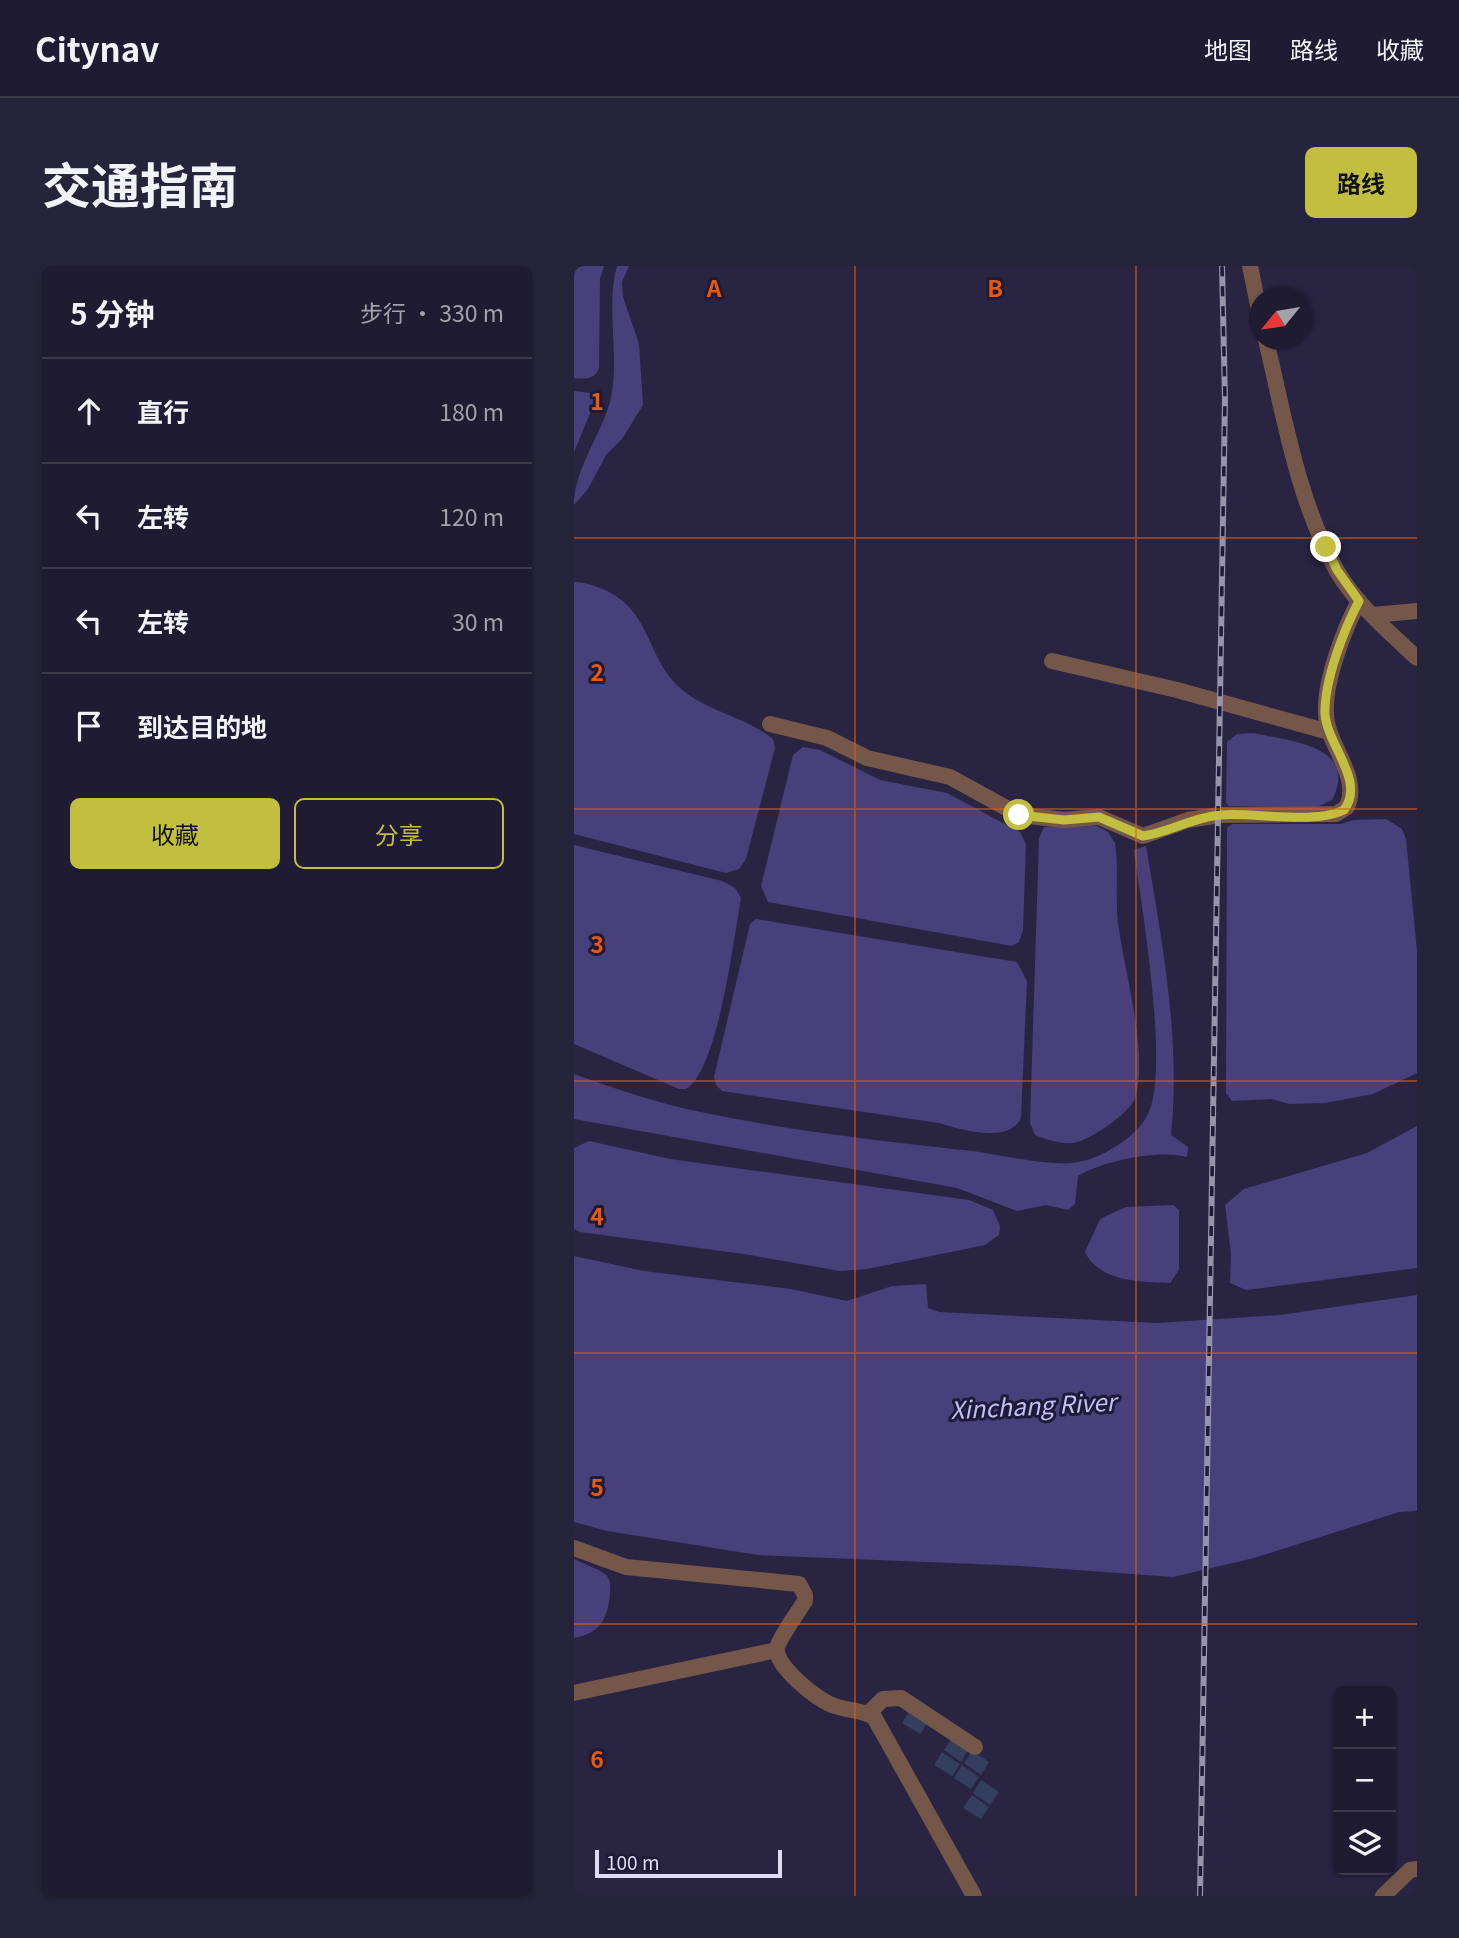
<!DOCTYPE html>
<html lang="zh">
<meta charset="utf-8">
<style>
:root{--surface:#1e1b32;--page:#26243a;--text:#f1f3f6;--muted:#a1a1ac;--line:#3c394d;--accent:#c1be40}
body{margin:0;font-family:Georgia,"Noto Sans SC",serif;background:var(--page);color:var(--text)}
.controls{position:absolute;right:21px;bottom:21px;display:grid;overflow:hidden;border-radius:10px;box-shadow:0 2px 5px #0004}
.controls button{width:63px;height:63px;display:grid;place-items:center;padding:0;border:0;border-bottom:2px solid var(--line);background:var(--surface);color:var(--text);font:35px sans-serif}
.compass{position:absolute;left:675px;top:21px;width:63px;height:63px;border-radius:50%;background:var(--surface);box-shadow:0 2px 5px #0004;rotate:240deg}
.scale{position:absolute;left:21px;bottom:18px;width:187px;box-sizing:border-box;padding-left:7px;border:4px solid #dddcf0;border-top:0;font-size:19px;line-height:24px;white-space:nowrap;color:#dddcf0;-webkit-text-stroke:5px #1e1a37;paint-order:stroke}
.stop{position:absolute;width:21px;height:21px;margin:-16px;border:5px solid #c1be40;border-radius:50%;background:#fff}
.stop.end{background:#c1be40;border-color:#fff;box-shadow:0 2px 7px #0008}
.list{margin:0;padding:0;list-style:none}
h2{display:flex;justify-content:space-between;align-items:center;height:91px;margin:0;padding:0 28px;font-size:30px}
h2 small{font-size:23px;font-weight:400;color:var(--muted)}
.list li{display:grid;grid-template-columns:46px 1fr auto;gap:21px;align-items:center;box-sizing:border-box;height:105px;padding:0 28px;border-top:2px solid var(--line)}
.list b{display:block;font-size:26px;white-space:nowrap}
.list em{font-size:23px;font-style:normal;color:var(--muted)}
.actions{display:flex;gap:14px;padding:21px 28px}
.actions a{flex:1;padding:16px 0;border:2px solid var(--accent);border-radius:10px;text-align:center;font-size:24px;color:var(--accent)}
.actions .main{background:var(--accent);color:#111}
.icon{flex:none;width:38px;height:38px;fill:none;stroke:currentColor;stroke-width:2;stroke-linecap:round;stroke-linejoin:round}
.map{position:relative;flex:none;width:843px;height:1630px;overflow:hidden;border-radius:10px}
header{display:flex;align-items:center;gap:42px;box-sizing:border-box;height:98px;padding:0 35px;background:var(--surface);border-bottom:2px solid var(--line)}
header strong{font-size:33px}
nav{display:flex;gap:38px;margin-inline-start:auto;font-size:24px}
.intro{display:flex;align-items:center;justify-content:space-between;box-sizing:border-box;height:168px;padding:0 42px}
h1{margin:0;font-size:49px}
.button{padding:18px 32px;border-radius:10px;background:var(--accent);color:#111;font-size:24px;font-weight:700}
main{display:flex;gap:42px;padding:0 42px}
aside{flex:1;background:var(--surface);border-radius:10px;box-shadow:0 2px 5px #0004}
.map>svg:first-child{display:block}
.water{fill:#48407b}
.building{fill:#343f5d}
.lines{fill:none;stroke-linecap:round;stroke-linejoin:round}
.minor{stroke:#745749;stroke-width:16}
.rail-casing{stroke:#9694ac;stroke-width:6}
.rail{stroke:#1e1a37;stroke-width:3.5;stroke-dasharray:10;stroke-linecap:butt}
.route{stroke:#c1be40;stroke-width:9}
.grid{fill:none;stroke:#e8590c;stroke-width:2;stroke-opacity:0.55}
.labels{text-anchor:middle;stroke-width:6;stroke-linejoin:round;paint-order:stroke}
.water-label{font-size:24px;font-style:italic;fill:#c3bff6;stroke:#1e1a37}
.grid-label{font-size:23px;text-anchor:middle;font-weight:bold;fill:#e8590c;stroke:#1e1a37;stroke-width:6;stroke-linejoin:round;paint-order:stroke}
</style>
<header>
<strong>Citynav</strong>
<nav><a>地图</a><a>路线</a><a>收藏</a></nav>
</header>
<div class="intro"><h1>交通指南</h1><a class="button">路线</a></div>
<main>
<aside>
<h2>5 分钟<small>步行 · 330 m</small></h2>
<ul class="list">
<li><svg class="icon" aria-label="ahead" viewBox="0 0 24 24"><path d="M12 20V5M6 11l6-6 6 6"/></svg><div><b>直行</b></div><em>180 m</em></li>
<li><svg class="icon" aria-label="left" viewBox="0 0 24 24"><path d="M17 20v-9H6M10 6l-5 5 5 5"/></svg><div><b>左转</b></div><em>120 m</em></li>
<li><svg class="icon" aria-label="left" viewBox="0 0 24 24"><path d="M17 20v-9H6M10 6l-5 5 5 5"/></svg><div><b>左转</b></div><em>30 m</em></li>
<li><svg class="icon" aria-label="arrive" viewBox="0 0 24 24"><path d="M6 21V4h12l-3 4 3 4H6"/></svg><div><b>到达目的地</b></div></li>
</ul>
<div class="actions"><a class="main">收藏</a><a>分享</a></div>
</aside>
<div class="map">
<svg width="843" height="1630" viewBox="0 0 843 1630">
<rect width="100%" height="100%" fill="#282442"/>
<!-- water -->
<g class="water">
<path d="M0,0H30L26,13L25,102C20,114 12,113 0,112Z"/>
<path d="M43,0H55L48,16L49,31L65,78L69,139L48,173L32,189L14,223L0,239C0,203 26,171 36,136C47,93 31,42 43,0Z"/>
<path d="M0,125L17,127L22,133L0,186Z"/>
<path d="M0,316C12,316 20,320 31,324C77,345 72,390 105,421C132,446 171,450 199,473L201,482L172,593L165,603L152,607L0,568Z"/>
<path d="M680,467C714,475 786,479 758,534L743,541L655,540L652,537L653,476L663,468Z"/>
<path d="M229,481L246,484L306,514L373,527L446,566L452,578L449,664L445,676L438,680L194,636L187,620L219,489Z"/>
<path d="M812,553L828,563L832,573L843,685V807L799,828L751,837L715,838L698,833L658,835L652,827L653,562L658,558H766L780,554Z"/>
<path d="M523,560L534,566L541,577C545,603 541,630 544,657C550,703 575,789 561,832C556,847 514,876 498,877C486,878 471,873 461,869L456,857L465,572L470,561Z"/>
<path d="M0,579L148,615L161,622L167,632C160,671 144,805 112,823H105L0,778Z"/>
<path d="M572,580C588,676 607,772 597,869L614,881L613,891C585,883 528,895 504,910L501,938L494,944L472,939L443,945L383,922L0,853V808C42,823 83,837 127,846C216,865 308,875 399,885C429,889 474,901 504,896C528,892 561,872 573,850C597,807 567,639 560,584Z"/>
<path d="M182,653L443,696L453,715L447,852C434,878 388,864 365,857L148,825L142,819L140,811L176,658Z"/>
<path d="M843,860V1002L672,1024L656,1017L657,988L651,939L670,923L793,887Z"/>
<path d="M15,875L96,893L395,934L419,944L426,960L425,969L411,979L293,1003L266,1005L170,988L6,966L0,963V882Z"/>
<path d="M599,939L605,944V1004L596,1017C568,1016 525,1016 511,986L526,953L532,950L552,941Z"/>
<path d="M0,990L70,1005L217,1023L273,1035L318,1020L352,1018L354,1042L365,1046L583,1057L706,1049L843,1029V1245L825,1246L680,1292L599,1311L447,1300L184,1289L33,1265L0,1256Z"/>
<path d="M0,1293C9,1298 23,1302 31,1308C38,1314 36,1321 36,1329C33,1354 26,1367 0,1372Z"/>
</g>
<!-- building -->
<g class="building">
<path d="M336,1444L354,1456L346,1468L328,1457Z"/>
<path d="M378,1472L395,1483L387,1496L370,1484Z"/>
<path d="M398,1485L415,1496L407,1509L390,1497Z"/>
<path d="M368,1486L386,1498L378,1510L360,1499Z"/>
<path d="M388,1499L405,1511L397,1523L380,1512Z"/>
<path d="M407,1514L425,1526L416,1539L399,1527Z"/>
<path d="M398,1529L415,1541L407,1553L389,1542Z"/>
</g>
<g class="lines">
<!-- minor -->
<g class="minor">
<path d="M676,0L685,44"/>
<path d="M692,74C710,150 724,236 763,305C782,338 815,366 843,392"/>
<path d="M799,349L843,345"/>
<path d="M478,395L603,424L755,466"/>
<path d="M196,458L253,472L293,492L376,511L445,549L490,554L525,551L569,570L614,554L646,549L762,548L773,541C787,509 753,480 752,448C750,416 770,363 785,335"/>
<path d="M0,1282L52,1301L225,1318L231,1329V1335C224,1346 205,1372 203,1382C201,1401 243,1433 258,1439C272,1445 287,1443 300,1451L400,1630"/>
<path d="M0,1427L203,1384"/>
<path d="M294,1448L309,1433L327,1432L401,1481"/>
<path d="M809,1630L836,1604L843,1603"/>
</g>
<defs>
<path id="rail" d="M626,1630L651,133L648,0"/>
</defs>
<!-- rail casing -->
<use href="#rail" class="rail-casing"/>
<!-- rail -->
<use href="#rail" class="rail"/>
</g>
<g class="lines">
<!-- route -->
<path class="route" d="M445,549L490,554L525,551L569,570C596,566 619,551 647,549C682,546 739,559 770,544C792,515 753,479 751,448C750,415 770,363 785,335L763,304L752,281"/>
</g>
<!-- grid -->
<path class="grid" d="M281,0V1630M562,0V1630M0,272H843M0,543H843M0,815H843M0,1087H843M0,1358H843"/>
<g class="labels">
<!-- water labels -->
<g class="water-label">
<text transform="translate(459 1141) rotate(-3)" y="8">Xinchang River</text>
</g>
</g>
<g class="grid-label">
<text x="140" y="31">A</text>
<text x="421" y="31">B</text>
<text x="23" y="144">1</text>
<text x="23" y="415">2</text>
<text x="23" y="687">3</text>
<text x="23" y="959">4</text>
<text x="23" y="1230">5</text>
<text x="23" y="1502">6</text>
</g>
</svg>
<div class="controls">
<button>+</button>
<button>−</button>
<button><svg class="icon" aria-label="layers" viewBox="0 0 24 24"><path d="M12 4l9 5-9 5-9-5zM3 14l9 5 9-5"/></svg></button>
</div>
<svg class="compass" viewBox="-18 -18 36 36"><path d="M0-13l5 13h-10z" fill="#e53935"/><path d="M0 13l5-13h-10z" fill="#a1a1ac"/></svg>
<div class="scale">100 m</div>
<div class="stop" style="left:445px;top:549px"></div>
<div class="stop end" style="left:752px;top:281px"></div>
</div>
</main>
